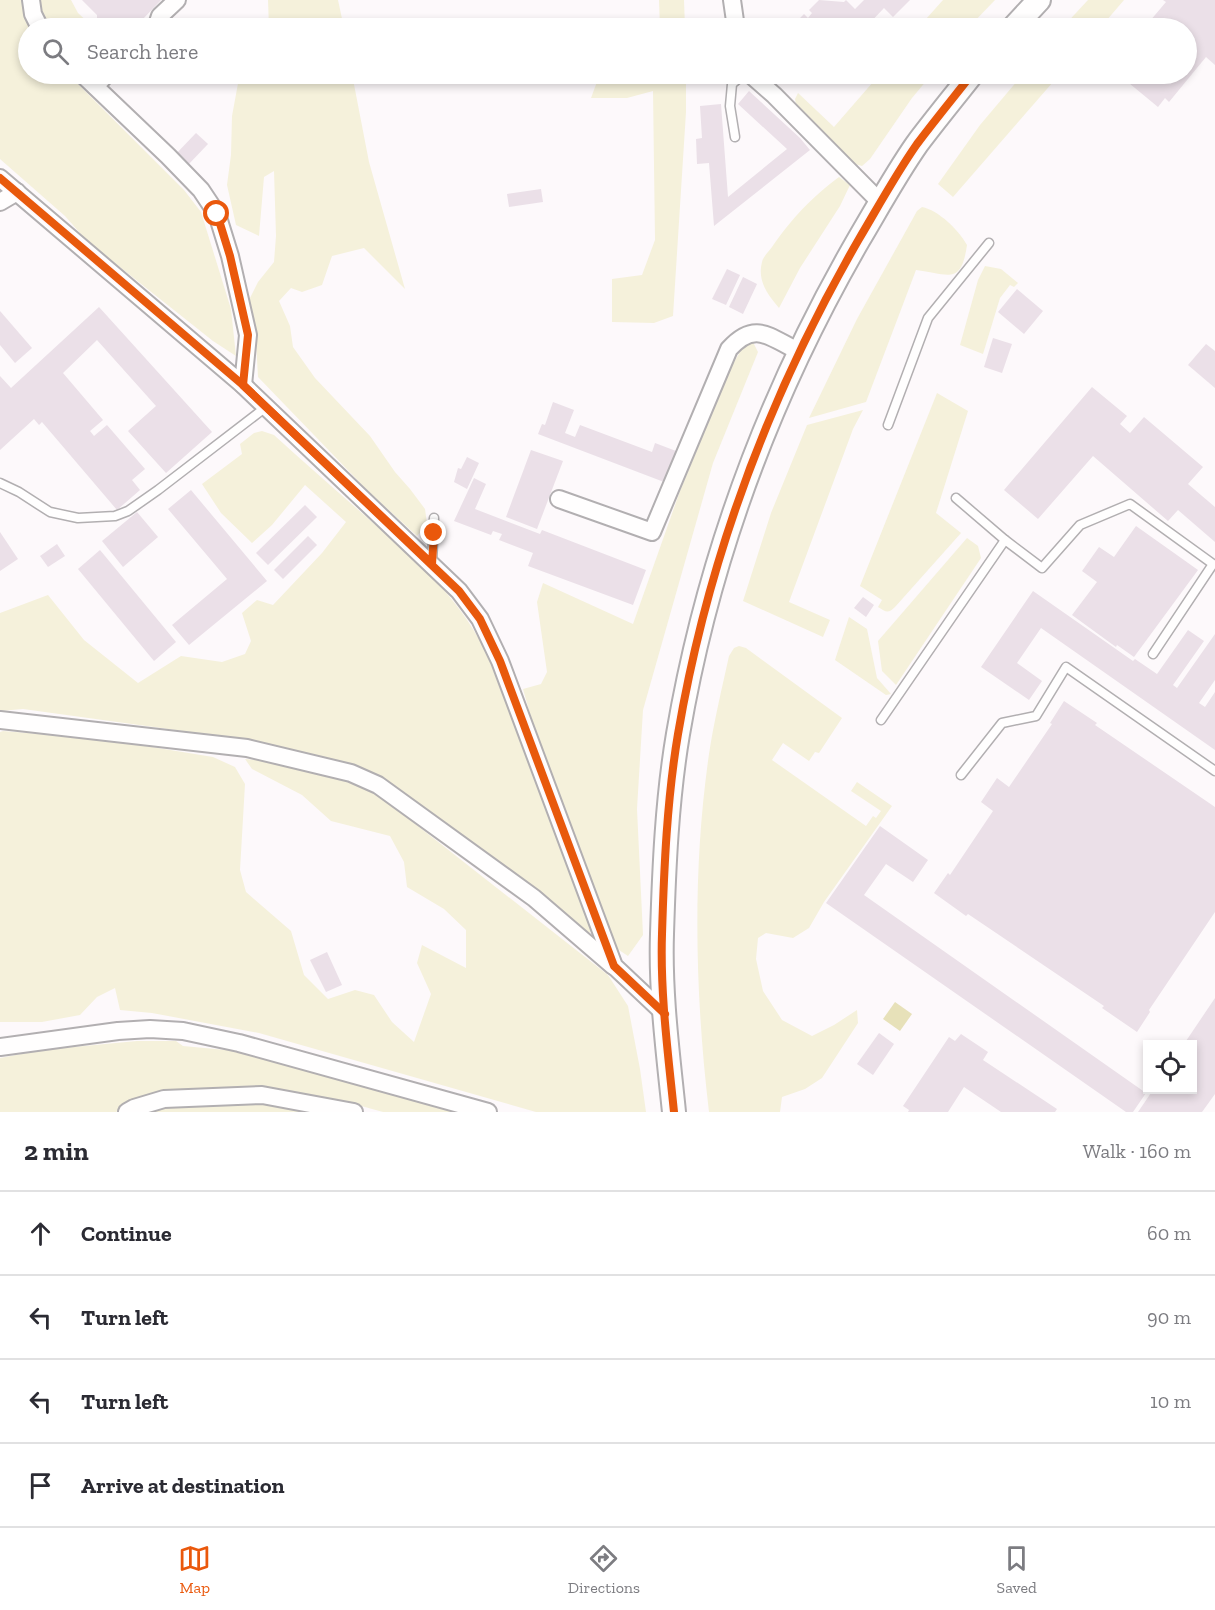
<!DOCTYPE html>
<meta charset="utf-8">
<style>
:root{--surface:#fff;--page:#f2f2f3;--text:#2b2b33;--muted:#7c7c81;--line:#e1e1e2;--accent:#ea580c}
body{margin:0;font-family:"Zilla Slab",serif;background:var(--page);color:var(--text)}
.controls{position:absolute;right:18px;bottom:18px;display:grid;overflow:hidden;border-radius:0px;box-shadow:0 3px 9px #0003}
.controls button{width:54px;height:54px;display:grid;place-items:center;padding:0;border:0;border-bottom:2px solid var(--line);background:var(--surface);color:var(--text);font:30px sans-serif}
.stop{position:absolute;width:18px;height:18px;margin:-14px;border:4px solid #ea580c;border-radius:50%;background:#fff}
.stop.end{background:#ea580c;border-color:#fff;box-shadow:0 2px 6px #0008}
.list{margin:0;padding:0;list-style:none}
h2{display:flex;justify-content:space-between;align-items:center;height:78px;margin:0;padding:0 24px;font-size:26px}
h2 small{font-size:20px;font-weight:400;color:var(--muted)}
.list li{display:grid;grid-template-columns:39px 1fr auto;gap:18px;align-items:center;box-sizing:border-box;height:84px;padding:0 24px;border-top:2px solid var(--line)}
.list b{display:block;font-size:22px;white-space:nowrap}
.list em{font-size:20px;font-style:normal;color:var(--muted)}
.icon{flex:none;width:33px;height:33px;fill:none;stroke:currentColor;stroke-width:2;stroke-linecap:round;stroke-linejoin:round}
.map{position:relative;flex:none;width:1215px;height:1112px;overflow:hidden}
.search{position:absolute;background:var(--surface);box-shadow:0 3px 9px #0003;left:18px;right:18px;top:18px;height:66px;display:flex;align-items:center;gap:15px;box-sizing:border-box;padding:0 21px;border-radius:33px;color:var(--muted);font-size:22px}
.sheet{height:414px;background:var(--surface)}
nav{display:flex;justify-content:space-around;align-items:center;box-sizing:border-box;height:84px;border-top:2px solid var(--line);background:var(--surface);font-size:16px;color:var(--muted)}
nav a{display:grid;justify-items:center;gap:3px}
nav .on{color:var(--accent)}
.map>svg:first-child{display:block}
.green{fill:#f5f1db}
.water{fill:#e7e1b9}
.building{fill:#ebe0e8}
.lines{fill:none;stroke-linecap:round;stroke-linejoin:round}
.lane-casing{stroke:#b2afb1;stroke-width:11}
.street-casing{stroke:#b2afb1;stroke-width:20}
.secondary-casing{stroke:#b2afb1;stroke-width:26}
.lane{stroke:#fffefe;stroke-width:8}
.street{stroke:#fffefe;stroke-width:16}
.secondary{stroke:#fffefe;stroke-width:22}
.cycleway-casing{stroke:#fef8fc;stroke-width:11}
.cycleway{stroke:#e8590c;stroke-width:8}
.route{stroke:#ea580c;stroke-width:8}
</style>
<div class="map">
<svg width="1215" height="1112" viewBox="0 0 1215 1112">
<rect width="100%" height="100%" fill="#fdf9fb"/>
<!-- green -->
<g class="green">
<path d="M0,0H25L31,28H28V74H68L184,190L201,212L231,309L236,356L213,341L87,241L65,216L0,159Z"/>
<path d="M39,0H71L78,13L94,28H51L40,11Z"/>
<path d="M268,0H338L344,28H269Z"/>
<path d="M659,0H684L685,28H660Z"/>
<path d="M943,0H995L968,28H918Z"/>
<path d="M1088,0H1124L1100,28H1062Z"/>
<path d="M257,74L270,78L271,74H352L369,162L405,289L364,248L332,256L322,285L302,292L291,288L279,301L290,326L293,347L315,378L370,436L395,472L410,489L425,509L427,524L417,536L368,491L258,377L256,342L249,300L258,282L274,262L276,236L274,171L264,177L259,236L236,225L227,185L231,155L232,116L239,78Z"/>
<path d="M646,74H686V112L673,316L654,323L612,322V279L642,275L655,240L653,91L627,98H591L598,79Z"/>
<path d="M880,74H932L912,98L870,159L862,166L851,163L796,105L795,99L798,93L834,127Z"/>
<path d="M1023,74H1060L953,197L938,184L980,125Z"/>
<path d="M839,177L850,185L840,206L800,268L779,308C768,295 757,281 762,262C763,257 769,251 772,247C793,217 810,199 839,177Z"/>
<path d="M922,207C938,210 959,230 967,245C961,286 949,274 916,270L866,402L809,418L857,319L917,211Z"/>
<path d="M985,266L1001,269L1018,283L1014,287L1010,285L1000,298L983,354L960,345L978,280Z"/>
<path d="M753,342L758,352L713,463L643,710L637,809L643,935L628,956L613,946L530,714L523,689L541,684L547,672L537,602L543,583L633,624L680,491L731,367L743,347Z"/>
<path d="M937,393L968,411L936,513L961,533L895,607C888,614 886,612 878,607L882,600L860,586Z"/>
<path d="M863,410L853,429L789,602L830,620L823,637L743,601L771,513L807,425Z"/>
<path d="M262,431L274,435C306,464 339,493 371,521C419,564 456,593 486,652L592,925V930L589,933L541,893L385,780L353,766L255,741L23,709L0,711V613L48,595L84,640L138,683L181,656L222,662L245,654L251,641L242,613L257,600L273,605L322,553L346,522L305,485L272,525L252,543L221,513L202,484L242,454L240,444L254,433Z"/>
<path d="M967,538L978,546L981,558L896,685L882,671L878,641Z"/>
<path d="M849,617L867,629L877,678L891,694L886,695L835,660Z"/>
<path d="M739,646L746,648L842,718L819,753L815,752L809,761L783,743L772,760L866,826L873,816L876,818L881,811L851,791L857,782L892,806L824,902L809,928L793,938L766,933L758,938L756,959L763,991L782,1020L812,1036L834,1025L857,1010L858,1023L822,1078L805,1089L782,1097L780,1112H709C695,994 692,872 709,754C714,721 722,688 729,656L734,648Z"/>
<path d="M3,731L103,739L213,757L235,767L245,784L240,870L246,892L291,931L304,975L328,999L355,990L374,995L392,1022L414,1042L431,994L417,963L422,945L466,968V930L444,909L407,887L404,862L390,836L331,821L302,795L252,769L245,759L277,762L360,784L386,801L608,975L628,1006L640,1069L646,1112H536L259,1033L152,1013L120,1010L115,988L97,997L80,1015L42,1022H0V732Z"/>
<path d="M137,1041H176L183,1046L237,1051L463,1112H383L354,1104L262,1090L131,1103L116,1112H0V1058L42,1050Z"/>
<path d="M259,1102L311,1112H144L163,1106Z"/>
</g>
<!-- water -->
<path class="water" d="M895,1002L912,1014L900,1031L883,1019Z"/>
<!-- building -->
<g class="building">
<path d="M82,0H161L143,19L151,27L150,28H122L111,18L106,23L107,25H97V15Z"/>
<path d="M819,0L844,2L846,0L855,9L864,0H910L893,17L884,8L865,28H790L804,14L808,18L812,13L809,10Z"/>
<path d="M1163,0H1215V65L1206,57L1169,102L1165,98L1158,107L1118,74H1186V28H1144L1166,2Z"/>
<path d="M749,91L800,138L810,150L714,226L709,163L697,164L696,139L702,138L700,106L721,104L728,197L787,149L738,104Z"/>
<path d="M196,133L208,144L186,167L174,156Z"/>
<path d="M541,189L543,202L509,207L507,194Z"/>
<path d="M727,269L740,275L726,305L712,299Z"/>
<path d="M743,277L757,284L743,314L729,307Z"/>
<path d="M1017,289L1043,311L1024,334L998,312Z"/>
<path d="M99,307L212,432L166,473L128,431L156,406L97,340L63,373L103,420L90,431L94,436L107,425L145,469L132,480L140,490L117,510L42,422L39,425L34,419L0,450V376L11,388Z"/>
<path d="M0,311L32,348L15,363L0,345Z"/>
<path d="M993,338L1012,344L1002,373L984,367Z"/>
<path d="M1206,344L1215,351V388L1188,365Z"/>
<path d="M1092,387L1127,416L1120,424L1130,433L1144,417L1203,467L1188,484L1215,507V542L1178,510L1168,521L1093,456L1038,519L1004,490Z"/>
<path d="M553,402L574,410L565,433L575,437L580,425L652,452L655,443L676,451L664,482L538,434L542,424L545,425Z"/>
<path d="M531,450L563,461L537,529L506,517Z"/>
<path d="M467,457L479,463L467,489L454,482L458,468L461,469Z"/>
<path d="M474,478L486,484L475,509L540,534L542,530L646,570L633,605L528,566L533,553L499,540L502,534L493,531L491,535L454,521Z"/>
<path d="M191,490L267,581L189,645L172,625L227,579L168,509Z"/>
<path d="M305,505L317,517L268,565L256,553Z"/>
<path d="M137,512L158,537L123,567L102,541Z"/>
<path d="M1136,526L1198,570L1134,657L1117,645L1116,647L1072,615L1097,582L1082,571L1099,547L1114,557Z"/>
<path d="M0,532L18,559L0,571Z"/>
<path d="M308,536L317,545L283,579L274,570Z"/>
<path d="M57,544L65,556L48,567L40,556Z"/>
<path d="M100,550L176,642L154,661L78,569Z"/>
<path d="M1033,591L1133,661L1135,659L1157,674L1188,630L1204,641L1173,685L1177,688L1215,634V680L1199,703L1205,707L1215,692V750L1041,628L1017,663L1042,681L1029,700L981,667Z"/>
<path d="M863,597L874,605L866,617L854,608Z"/>
<path d="M1064,701L1097,723L1095,725L1215,807V912L1149,1010L1150,1012L1137,1032L1102,1008L1104,1006L968,914L966,916L934,893L948,873L950,875L993,811L981,802L997,778L1009,787L1052,724L1050,723Z"/>
<path d="M880,826L928,860L913,882L886,864L864,895L1146,1093L1133,1112H1126L826,903Z"/>
<path d="M327,952L342,985L326,992L310,960Z"/>
<path d="M1215,998V1094L1202,1112H1138L1153,1090H1192V1044H1184Z"/>
<path d="M879,1033L894,1044L873,1075L857,1064Z"/>
<path d="M961,1034L988,1052L983,1060L1057,1109L1055,1112H1001L964,1087L948,1112H908L909,1110L903,1106L949,1037L955,1041Z"/>
</g>
<g class="lines">
<defs>
<g id="lane">
<path d="M735,137L730,106L732,84L744,74"/>
<path d="M888,425L928,318L989,243"/>
<path d="M0,483L19,492L50,512L78,518L115,516L128,511L158,490L266,407"/>
<path d="M956,498L1005,540"/>
<path d="M432,564L434,518"/>
<path d="M881,720L1005,540L1042,568L1080,525L1130,504L1213,564L1153,654"/>
<path d="M961,775L1002,723L1036,716L1066,667L1215,771"/>
</g>
<g id="street">
<path d="M31,0L33,14L40,28"/>
<path d="M732,0L736,28"/>
<path d="M156,28L160,16L177,0"/>
<path d="M82,74L168,156L201,190L217,214L230,256L248,335L243,385"/>
<path d="M750,74L774,95L880,202"/>
<path d="M95,86L107,74"/>
<path d="M0,178L243,385L459,591L480,619L500,661L614,966L665,1014"/>
<path d="M0,202L17,192"/>
<path d="M559,499L652,532L729,349C755,320 769,337 798,351"/>
<path d="M0,720L247,748L351,773L378,785L534,898L613,966"/>
<path d="M0,1047L118,1031L150,1029L183,1031L239,1043L488,1112"/>
<path d="M127,1112L134,1108L164,1099L262,1095L354,1112"/>
</g>
<g id="secondary">
<path d="M1013,28L1039,0"/>
<path d="M674,1112C668,1053 660,993 662,934C664,868 667,799 678,734C708,558 770,393 859,239C878,207 896,174 917,144C935,120 954,97 972,74"/>
</g>
</defs>
<!-- lane casing -->
<use href="#lane" class="lane-casing"/>
<!-- street casing -->
<use href="#street" class="street-casing"/>
<!-- secondary casing -->
<use href="#secondary" class="secondary-casing"/>
<!-- lane -->
<use href="#lane" class="lane"/>
<!-- street -->
<use href="#street" class="street"/>
<!-- secondary -->
<use href="#secondary" class="secondary"/>
<defs>
<g id="cycleway">
<path d="M0,178L243,385L459,591L480,619L500,661L614,966L665,1014"/>
<path d="M674,1112C668,1053 660,993 662,934C664,868 667,799 678,734C708,558 770,393 859,239C878,207 896,174 917,144C935,120 954,97 972,74"/>
</g>
</defs>
<!-- cycleway casing -->
<use href="#cycleway" class="cycleway-casing"/>
<!-- cycleway -->
<use href="#cycleway" class="cycleway"/>
</g>
<g class="lines">
<!-- route -->
<path class="route" d="M217,214L230,256L248,335L243,385L432,564L434,533"/>
</g>
</svg>
<div class="controls">
<button><svg class="icon" aria-label="locate" viewBox="0 0 24 24"><circle cx="12" cy="12" r="6"/><path d="M12 2v4M12 18v4M2 12h4M18 12h4"/></svg></button>
</div>
<div class="stop" style="left:217px;top:214px"></div>
<div class="stop end" style="left:434px;top:533px"></div>
<div class="search"><svg class="icon" aria-label="search" viewBox="0 0 24 24"><circle cx="10" cy="10" r="6"/><path d="M15 15l6 6"/></svg>Search here</div>
</div>
<section class="sheet">
<h2>2 min<small>Walk · 160 m</small></h2>
<ul class="list">
<li><svg class="icon" aria-label="ahead" viewBox="0 0 24 24"><path d="M12 20V5M6 11l6-6 6 6"/></svg><div><b>Continue</b></div><em>60 m</em></li>
<li><svg class="icon" aria-label="left" viewBox="0 0 24 24"><path d="M17 20v-9H6M10 6l-5 5 5 5"/></svg><div><b>Turn left</b></div><em>90 m</em></li>
<li><svg class="icon" aria-label="left" viewBox="0 0 24 24"><path d="M17 20v-9H6M10 6l-5 5 5 5"/></svg><div><b>Turn left</b></div><em>10 m</em></li>
<li><svg class="icon" aria-label="arrive" viewBox="0 0 24 24"><path d="M6 21V4h12l-3 4 3 4H6"/></svg><div><b>Arrive at destination</b></div></li>
</ul>
</section>
<nav>
<a class="on"><svg class="icon" aria-label="map" viewBox="0 0 24 24"><path d="M3 6l6-2 6 2 6-2v14l-6 2-6-2-6 2zM9 4v14M15 6v14"/></svg>Map</a>
<a><svg class="icon" aria-label="directions" viewBox="0 0 24 24"><path d="M12 3l9 9-9 9-9-9zM9 14v-3h6M13 9l2 2-2 2"/></svg>Directions</a>
<a><svg class="icon" aria-label="saved" viewBox="0 0 24 24"><path d="M7 4h10v16l-5-4-5 4z"/></svg>Saved</a>
</nav>
